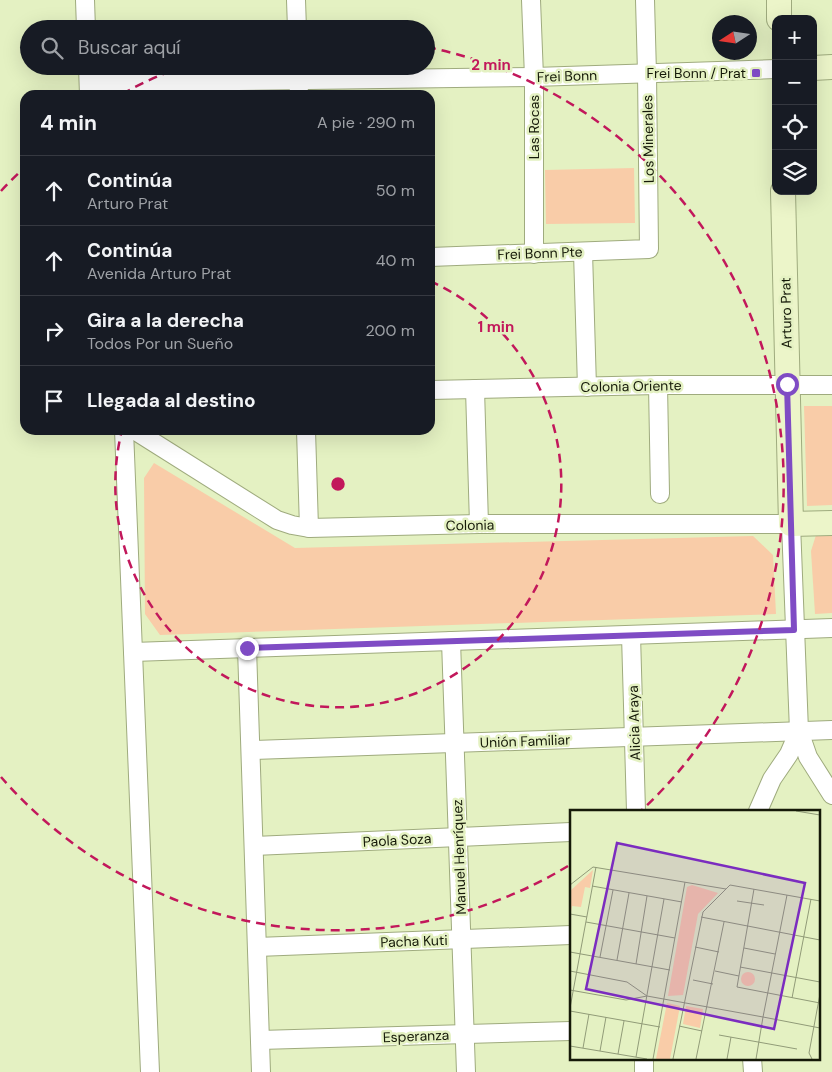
<!DOCTYPE html>
<html lang="es">
<meta charset="utf-8">
<style>
:root{--surface:#171b24;--page:#242831;--text:#f1f3f6;--muted:#9ea1a6;--line:#363941}
body{margin:0;font-family:"DM Sans",sans-serif;background:var(--page);color:var(--text)}
.controls{position:absolute;right:15px;top:15px;display:grid;overflow:hidden;border-radius:10px;box-shadow:0 5px 20px #0002}
.controls button{width:45px;height:45px;display:grid;place-items:center;padding:0;border:0;border-bottom:1px solid var(--line);background:var(--surface);color:var(--text);font:25px sans-serif}
.compass{position:absolute;left:712px;top:15px;width:45px;height:45px;border-radius:50%;background:var(--surface);box-shadow:0 5px 20px #0002;rotate:258deg}
.stop{position:absolute;width:15px;height:15px;margin:-11px;border:4px solid #7f4cc4;border-radius:50%;background:#fff}
.stop.end{background:#7f4cc4;border-color:#fff;box-shadow:0 1px 5px #0008}
.list{margin:0;padding:0;list-style:none}
h2{display:flex;justify-content:space-between;align-items:center;height:65px;margin:0;padding:0 20px;font-size:21px}
h2 small{font-size:16px;font-weight:400;color:var(--muted)}
.list li{display:grid;grid-template-columns:32px 1fr auto;gap:15px;align-items:center;box-sizing:border-box;height:70px;padding:0 20px;border-top:1px solid var(--line)}
.list b{display:block;font-size:19px;white-space:nowrap}
.list p{margin:0;font-size:16px;white-space:nowrap;color:var(--muted)}
.list em{font-size:16px;font-style:normal;color:var(--muted)}
.icon{flex:none;width:28px;height:28px;fill:none;stroke:currentColor;stroke-width:2;stroke-linecap:round;stroke-linejoin:round}
.map{position:relative;flex:none;width:832px;height:1072px;overflow:hidden}
.search{position:absolute;background:var(--surface);box-shadow:0 5px 20px #0002;left:20px;top:20px;width:415px;height:55px;display:flex;align-items:center;gap:12px;box-sizing:border-box;padding:0 18px;border-radius:28px;color:var(--muted);font-size:19px}
.panel{position:absolute;background:var(--surface);box-shadow:0 5px 20px #0002;left:20px;top:90px;width:415px;height:345px;border-radius:15px}
.map>svg:first-child{display:block}
.green{fill:#f9cca8}
.lines{fill:none;stroke-linecap:round;stroke-linejoin:round}
.street-casing{stroke:#9fab7e;stroke-width:20}
.secondary-casing{stroke:#9fab7e;stroke-width:26}
.street{stroke:#fff;stroke-width:18}
.secondary{stroke:#ecf5c9;stroke-width:24}
.route{stroke:#7f4cc4;stroke-width:6}
.ring{fill:none;stroke:#c2185b;stroke-width:2.5;stroke-dasharray:9 6}
.poi-dot{fill:#7f4cc4;stroke:#e4f1c2;stroke-width:2}
.labels{text-anchor:middle;stroke-width:5;stroke-linejoin:round;paint-order:stroke}
.poi-label{font-size:14px;fill:#151908;stroke:#e4f1c2;text-anchor:end}
.street-label{font-size:14px;fill:#151908;stroke:#e4f1c2}
.inset-road{fill:none;stroke:#919b78;stroke-width:1}
.view{fill:#7b2cbf;fill-opacity:0.15;stroke:#7b2cbf;stroke-width:2.5}
.inset-edge{fill:none;stroke:#151908;stroke-width:2.5}
.centre{fill:#c2185b;stroke:#e4f1c2;stroke-width:2.5}
.ring-label{font-size:15px;text-anchor:middle;font-weight:bold;fill:#c2185b;stroke:#e4f1c2;stroke-width:5;stroke-linejoin:round;paint-order:stroke}
</style>
<div class="map">
<svg width="832" height="1072" viewBox="0 0 832 1072">
<rect width="100%" height="100%" fill="#e4f1c2"/>
<!-- green -->
<g class="green">
<path d="M634,168L635,223L546,224L545,170Z"/>
<path d="M832,406V505L807,506L804,406Z"/>
<path d="M154,463L295,548L753,536L773,555L776,614L160,635L145,614L144,478Z"/>
<path d="M816,535H832V613L815,614L811,551Z"/>
</g>
<g class="lines">
<defs>
<g id="street">
<path d="M85,0L86,29"/>
<path d="M296,0L297,29"/>
<path d="M531,0L534,77V254"/>
<path d="M88,66L89,95"/>
<path d="M298,66L299,95"/>
<path d="M89,83L534,77L776,69"/>
<path d="M583,252L587,387"/>
<path d="M430,257L649,249L647,73L645,0"/>
<path d="M658,385L660,494"/>
<path d="M475,389L479,524"/>
<path d="M430,390L658,385H832"/>
<path d="M124,430L150,1072"/>
<path d="M134,430L277,520L292,525L309,528L479,524H791L799,731L808,757L832,795"/>
<path d="M306,430L309,528"/>
<path d="M631,635L636,811"/>
<path d="M451,641L466,1072"/>
<path d="M247,648L261,1072"/>
<path d="M133,652L832,628"/>
<path d="M251,750L832,730"/>
<path d="M758,811L772,779L789,754L799,731"/>
<path d="M254,846L571,832"/>
<path d="M257,947L571,935"/>
<path d="M260,1040L571,1031"/>
<path d="M644,1058V1072"/>
<path d="M752,1058L753,1072"/>
</g>
<g id="secondary">
<path d="M779,0V19"/>
<path d="M813,68L832,67"/>
<path d="M783,191L791,524L832,523"/>
</g>
</defs>
<!-- street casing -->
<use href="#street" class="street-casing"/>
<!-- secondary casing -->
<use href="#secondary" class="secondary-casing"/>
<!-- street -->
<use href="#street" class="street"/>
<!-- secondary -->
<use href="#secondary" class="secondary"/>
</g>
<g class="lines">
<!-- route -->
<path class="route" d="M247,648L794,630L787,384"/>
</g>
<!-- distance rings -->
<g class="ring">
<path d="M430 281A223 223 0 1 1 122 430"/>
<path d="M568 866A446 446 0 0 1 1 777M1 191A446 446 0 0 1 23 169M122 94A446 446 0 0 1 178 68M427 47A446 446 0 0 1 642 810"/>
</g>
<!-- markers -->
<rect class="poi-dot" x="751" y="68" width="10" height="10" rx="2.5"/>
<g class="labels">
<!-- poi labels -->
<g class="poi-label">
<text x="746" y="78">Frei Bonn / Prat</text>
</g>
<!-- street labels -->
<g class="street-label">
<text transform="translate(567 76) rotate(-2)" y="5">Frei Bonn</text>
<text transform="translate(534 127) rotate(-90)" y="5">Las Rocas</text>
<text transform="translate(648 139) rotate(-91)" y="5">Los Minerales</text>
<text transform="translate(540 253) rotate(-2)" y="5">Frei Bonn Pte</text>
<text transform="translate(786 313) rotate(-91)" y="5">Arturo Prat</text>
<text transform="translate(631 386) rotate(-1)" y="5">Colonia Oriente</text>
<text transform="translate(470 525) rotate(-1)" y="5">Colonia</text>
<text transform="translate(634 723) rotate(-92)" y="5">Alicia Araya</text>
<text transform="translate(525 741) rotate(-2)" y="5">Unión Familiar</text>
<text transform="translate(397 840) rotate(-3)" y="5">Paola Soza</text>
<text transform="translate(459 857) rotate(-92)" y="5">Manuel Henríquez</text>
<text transform="translate(414 941) rotate(-2)" y="5">Pacha Kuti</text>
<text transform="translate(416 1036) rotate(-2)" y="5">Esperanza</text>
</g>
</g>
<!-- overview -->
<g transform="translate(570 810)">
<rect width="250" height="250" fill="#e4f1c2"/>
<path d="M23,60L20,78L15,77L11,97L2,96L1,102L0,81ZM122,75L148,83L128,104L113,185L98,186L117,77ZM171 169a7 7 0 1 1 14 0a7 7 0 1 1-14 0ZM97,193L110,196L100,249H86ZM116,196L133,199L130,218L113,214Z" fill="#f9cca8"/>
<path class="inset-road" d="M226,1L250,5M0,75L23,57L156,79M22,76L112,92M184,79L167,177L250,193M167,91L194,95M0,104L17,107M131,107L250,130M16,112L105,128M125,137L149,142M174,138L205,144M0,142L100,160M30,147L43,80M47,150L59,83M66,154L77,86M170,157L250,172M0,161L57,172L77,186M145,161L169,166M123,170L143,174M0,180L56,190L77,186L193,207L217,85M222,188L241,89M0,198L26,57M0,201L90,217M109,216L132,221M149,225L227,239M0,236L77,249M13,238L19,204M30,241L36,207M48,244L54,211M66,247L94,89M83,249L115,72M103,249L133,102L160,75L250,91M126,249L154,112M157,249L161,227M186,249L193,207L250,218M242,249L239,243L250,184"/>
<path class="view" d="M47,33L235,73L204,219L16,179Z"/>
<rect width="250" height="250" class="inset-edge"/>
</g>
<circle cx="338" cy="484" r="8" class="centre"/>
<g class="ring-label">
<text x="491" y="70">2 min</text>
<text x="496" y="332">1 min</text>
</g>
</svg>
<div class="controls">
<button>+</button>
<button>−</button>
<button><svg class="icon" aria-label="locate" viewBox="0 0 24 24"><circle cx="12" cy="12" r="6"/><path d="M12 2v4M12 18v4M2 12h4M18 12h4"/></svg></button>
<button><svg class="icon" aria-label="layers" viewBox="0 0 24 24"><path d="M12 4l9 5-9 5-9-5zM3 14l9 5 9-5"/></svg></button>
</div>
<svg class="compass" viewBox="-18 -18 36 36"><path d="M0-13l5 13h-10z" fill="#e53935"/><path d="M0 13l5-13h-10z" fill="#9ea1a6"/></svg>
<div class="stop" style="left:787px;top:384px"></div>
<div class="stop end" style="left:247px;top:648px"></div>
<div class="search"><svg class="icon" aria-label="search" viewBox="0 0 24 24"><circle cx="10" cy="10" r="6"/><path d="M15 15l6 6"/></svg>Buscar aquí</div>
<section class="panel">
<h2>4 min<small>A pie · 290 m</small></h2>
<ul class="list">
<li><svg class="icon" aria-label="ahead" viewBox="0 0 24 24"><path d="M12 20V5M6 11l6-6 6 6"/></svg><div><b>Continúa</b><p>Arturo Prat</p></div><em>50 m</em></li>
<li><svg class="icon" aria-label="ahead" viewBox="0 0 24 24"><path d="M12 20V5M6 11l6-6 6 6"/></svg><div><b>Continúa</b><p>Avenida Arturo Prat</p></div><em>40 m</em></li>
<li><svg class="icon" aria-label="right" viewBox="0 0 24 24"><path d="M7 20v-9h11M14 6l5 5-5 5"/></svg><div><b>Gira a la derecha</b><p>Todos Por un Sueño</p></div><em>200 m</em></li>
<li><svg class="icon" aria-label="arrive" viewBox="0 0 24 24"><path d="M6 21V4h12l-3 4 3 4H6"/></svg><div><b>Llegada al destino</b></div></li>
</ul>
</section>
</div>
